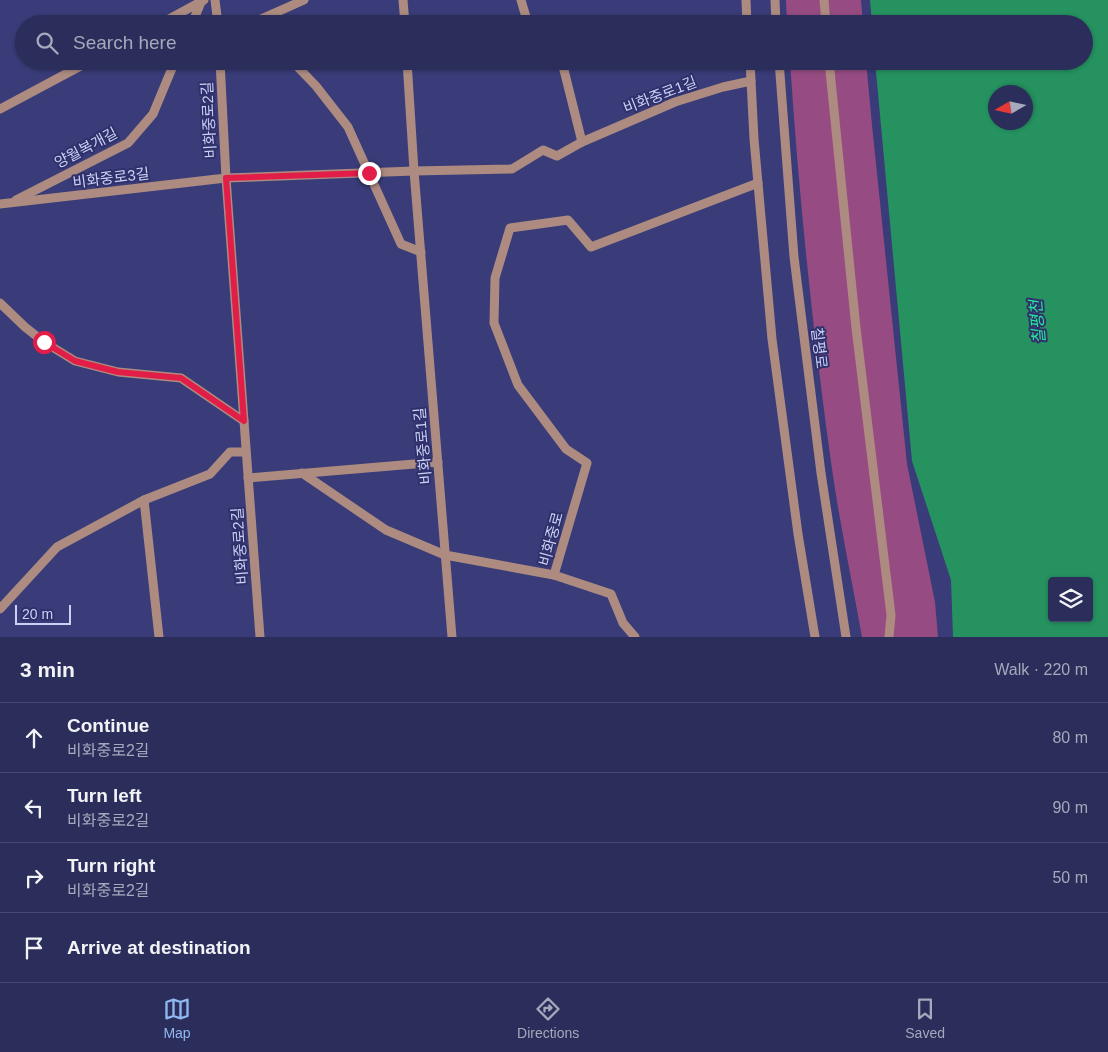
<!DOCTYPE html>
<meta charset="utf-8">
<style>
:root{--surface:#2b2d5a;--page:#333560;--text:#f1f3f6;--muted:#a6a8bb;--line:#474970;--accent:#90b9f0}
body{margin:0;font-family:Helvetica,"Noto Sans KR",sans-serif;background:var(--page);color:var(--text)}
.controls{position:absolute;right:15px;bottom:15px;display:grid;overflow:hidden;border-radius:5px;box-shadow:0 1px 4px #0004}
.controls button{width:45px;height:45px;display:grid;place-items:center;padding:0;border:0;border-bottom:1px solid var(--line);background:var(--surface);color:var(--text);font:25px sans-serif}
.compass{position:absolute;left:988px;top:85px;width:45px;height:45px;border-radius:50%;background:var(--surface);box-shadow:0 1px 4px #0004;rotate:261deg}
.scale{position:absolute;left:15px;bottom:12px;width:56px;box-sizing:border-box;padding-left:5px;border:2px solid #cbd0f4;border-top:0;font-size:14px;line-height:18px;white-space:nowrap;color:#cbd0f4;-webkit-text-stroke:4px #30316c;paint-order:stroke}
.stop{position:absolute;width:15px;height:15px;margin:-11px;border:4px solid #e11d48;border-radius:50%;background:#fff}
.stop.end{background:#e11d48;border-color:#fff;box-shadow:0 1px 5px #0008}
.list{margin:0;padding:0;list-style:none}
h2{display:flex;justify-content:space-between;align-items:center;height:65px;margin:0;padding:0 20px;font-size:21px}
h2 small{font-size:16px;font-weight:400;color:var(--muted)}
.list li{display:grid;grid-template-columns:32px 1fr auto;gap:15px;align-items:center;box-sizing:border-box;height:70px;padding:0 20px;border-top:1px solid var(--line)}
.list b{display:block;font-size:19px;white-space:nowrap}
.list p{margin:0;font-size:16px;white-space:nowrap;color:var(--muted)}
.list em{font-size:16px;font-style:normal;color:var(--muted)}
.icon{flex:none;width:28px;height:28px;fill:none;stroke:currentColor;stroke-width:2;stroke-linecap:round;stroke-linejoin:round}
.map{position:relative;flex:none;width:1108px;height:637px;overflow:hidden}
.search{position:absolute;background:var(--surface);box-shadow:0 1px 4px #0004;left:15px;right:15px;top:15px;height:55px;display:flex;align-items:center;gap:12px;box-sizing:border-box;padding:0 18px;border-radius:28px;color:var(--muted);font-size:19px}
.sheet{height:345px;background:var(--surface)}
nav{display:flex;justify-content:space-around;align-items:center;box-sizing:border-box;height:70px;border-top:1px solid var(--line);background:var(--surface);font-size:14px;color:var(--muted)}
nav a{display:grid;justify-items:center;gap:2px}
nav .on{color:var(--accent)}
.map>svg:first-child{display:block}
.green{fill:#964c82}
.water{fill:#259260;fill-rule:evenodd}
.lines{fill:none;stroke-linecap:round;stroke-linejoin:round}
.minor{stroke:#ad8b80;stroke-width:9}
.route{stroke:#e11d48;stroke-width:6}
.labels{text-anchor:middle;stroke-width:4;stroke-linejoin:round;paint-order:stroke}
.street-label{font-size:15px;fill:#cbd0f4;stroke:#30316c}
.water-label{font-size:16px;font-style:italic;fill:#25e897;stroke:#30316c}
</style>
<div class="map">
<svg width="1108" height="637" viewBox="0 0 1108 637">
<rect width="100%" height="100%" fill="#393c78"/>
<!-- green -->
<g class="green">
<path d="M786,0H861L863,24H787Z"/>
<path d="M790,61H866L872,125L907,464L935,602L938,637H862C852,581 840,525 832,469C813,334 799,198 790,61Z"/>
</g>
<!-- water -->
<path class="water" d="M870,0H1108V637H953L951,580L912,461L875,61H1084V24H872ZM996,92H1026V122H996ZM1052,581H1089V618H1052Z"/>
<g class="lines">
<!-- minor -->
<g class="minor">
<path d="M215,0L218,24"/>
<path d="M403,0L405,24"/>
<path d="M521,0L528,24"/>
<path d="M746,0L747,24"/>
<path d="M775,0L776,24"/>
<path d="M824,0L826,24"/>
<path d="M160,24L204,0"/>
<path d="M192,24L201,2"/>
<path d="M250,24L304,0"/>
<path d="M220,61L226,178L260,637"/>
<path d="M292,61L316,86L348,127L401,244L421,252"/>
<path d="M407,61L414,171L452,637"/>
<path d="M538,61L563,66L582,142L675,102L723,87L751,81"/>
<path d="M750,61L754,139L772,339L798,534L815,637"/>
<path d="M779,61L794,257L821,473L846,637"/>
<path d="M829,61L856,328L891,615L889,637"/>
<path d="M0,109L90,61"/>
<path d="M16,200L128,143L153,114L175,61"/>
<path d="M0,204L226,178L414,171L512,169L543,150L557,156L582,142"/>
<path d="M0,303L25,327L44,342L75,361L118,372L181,378L244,421"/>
<path d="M302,473L386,530L445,555L554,575L611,594L623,623L635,637"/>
<path d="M248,478L438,462"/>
<path d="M144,500L159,637"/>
<path d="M554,575L587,463L566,449L518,385L494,323L495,278L510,228L568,220L591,247L758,183"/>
<path d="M0,609L57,547L144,500L210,474L230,452H246"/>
</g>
</g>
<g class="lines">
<!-- route -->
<path class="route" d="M44,342L75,361L118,372L181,378L244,421L226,178L369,173"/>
</g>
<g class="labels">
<!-- street labels -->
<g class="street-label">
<text transform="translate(660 95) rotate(-21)" y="5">비화중로1길</text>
<text transform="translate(209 120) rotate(-93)" y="5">비화중로2길</text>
<text transform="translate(86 148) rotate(-28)" y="5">양월복개길</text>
<text transform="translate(111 178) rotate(-7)" y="5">비화중로3길</text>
<text transform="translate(819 348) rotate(83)" y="5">칠평로</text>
<text transform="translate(423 446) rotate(-95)" y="5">비화중로1길</text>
<text transform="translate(551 539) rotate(-75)" y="5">비화중로</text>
<text transform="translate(240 546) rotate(-94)" y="5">비화중로2길</text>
</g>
<!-- water labels -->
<g class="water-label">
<text transform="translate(1037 322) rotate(-95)" y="6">칠평천</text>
</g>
</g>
</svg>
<div class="controls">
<button><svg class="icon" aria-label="layers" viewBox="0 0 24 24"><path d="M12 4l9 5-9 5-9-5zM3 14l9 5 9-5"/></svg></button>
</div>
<svg class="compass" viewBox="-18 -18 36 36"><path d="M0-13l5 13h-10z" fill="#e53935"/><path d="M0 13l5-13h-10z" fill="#a6a8bb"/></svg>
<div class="scale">20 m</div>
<div class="stop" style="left:44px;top:342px"></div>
<div class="stop end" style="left:369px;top:173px"></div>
<div class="search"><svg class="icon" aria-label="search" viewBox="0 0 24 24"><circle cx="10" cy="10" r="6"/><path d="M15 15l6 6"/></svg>Search here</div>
</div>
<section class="sheet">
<h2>3 min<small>Walk · 220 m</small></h2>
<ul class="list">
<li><svg class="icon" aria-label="ahead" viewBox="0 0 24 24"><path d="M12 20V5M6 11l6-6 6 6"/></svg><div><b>Continue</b><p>비화중로2길</p></div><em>80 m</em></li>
<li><svg class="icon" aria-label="left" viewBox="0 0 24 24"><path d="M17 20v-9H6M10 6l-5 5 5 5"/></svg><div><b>Turn left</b><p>비화중로2길</p></div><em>90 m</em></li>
<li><svg class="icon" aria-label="right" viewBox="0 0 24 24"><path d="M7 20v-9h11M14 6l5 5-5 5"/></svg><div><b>Turn right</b><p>비화중로2길</p></div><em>50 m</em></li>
<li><svg class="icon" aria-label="arrive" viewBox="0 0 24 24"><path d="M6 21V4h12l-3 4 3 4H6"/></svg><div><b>Arrive at destination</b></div></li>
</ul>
</section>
<nav>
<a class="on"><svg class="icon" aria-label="map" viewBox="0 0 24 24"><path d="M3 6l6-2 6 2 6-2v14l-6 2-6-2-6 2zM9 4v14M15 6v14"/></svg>Map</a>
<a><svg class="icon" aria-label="directions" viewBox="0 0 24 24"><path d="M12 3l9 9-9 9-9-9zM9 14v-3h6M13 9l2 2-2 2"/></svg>Directions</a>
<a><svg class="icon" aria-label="saved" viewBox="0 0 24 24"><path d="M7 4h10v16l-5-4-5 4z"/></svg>Saved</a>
</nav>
